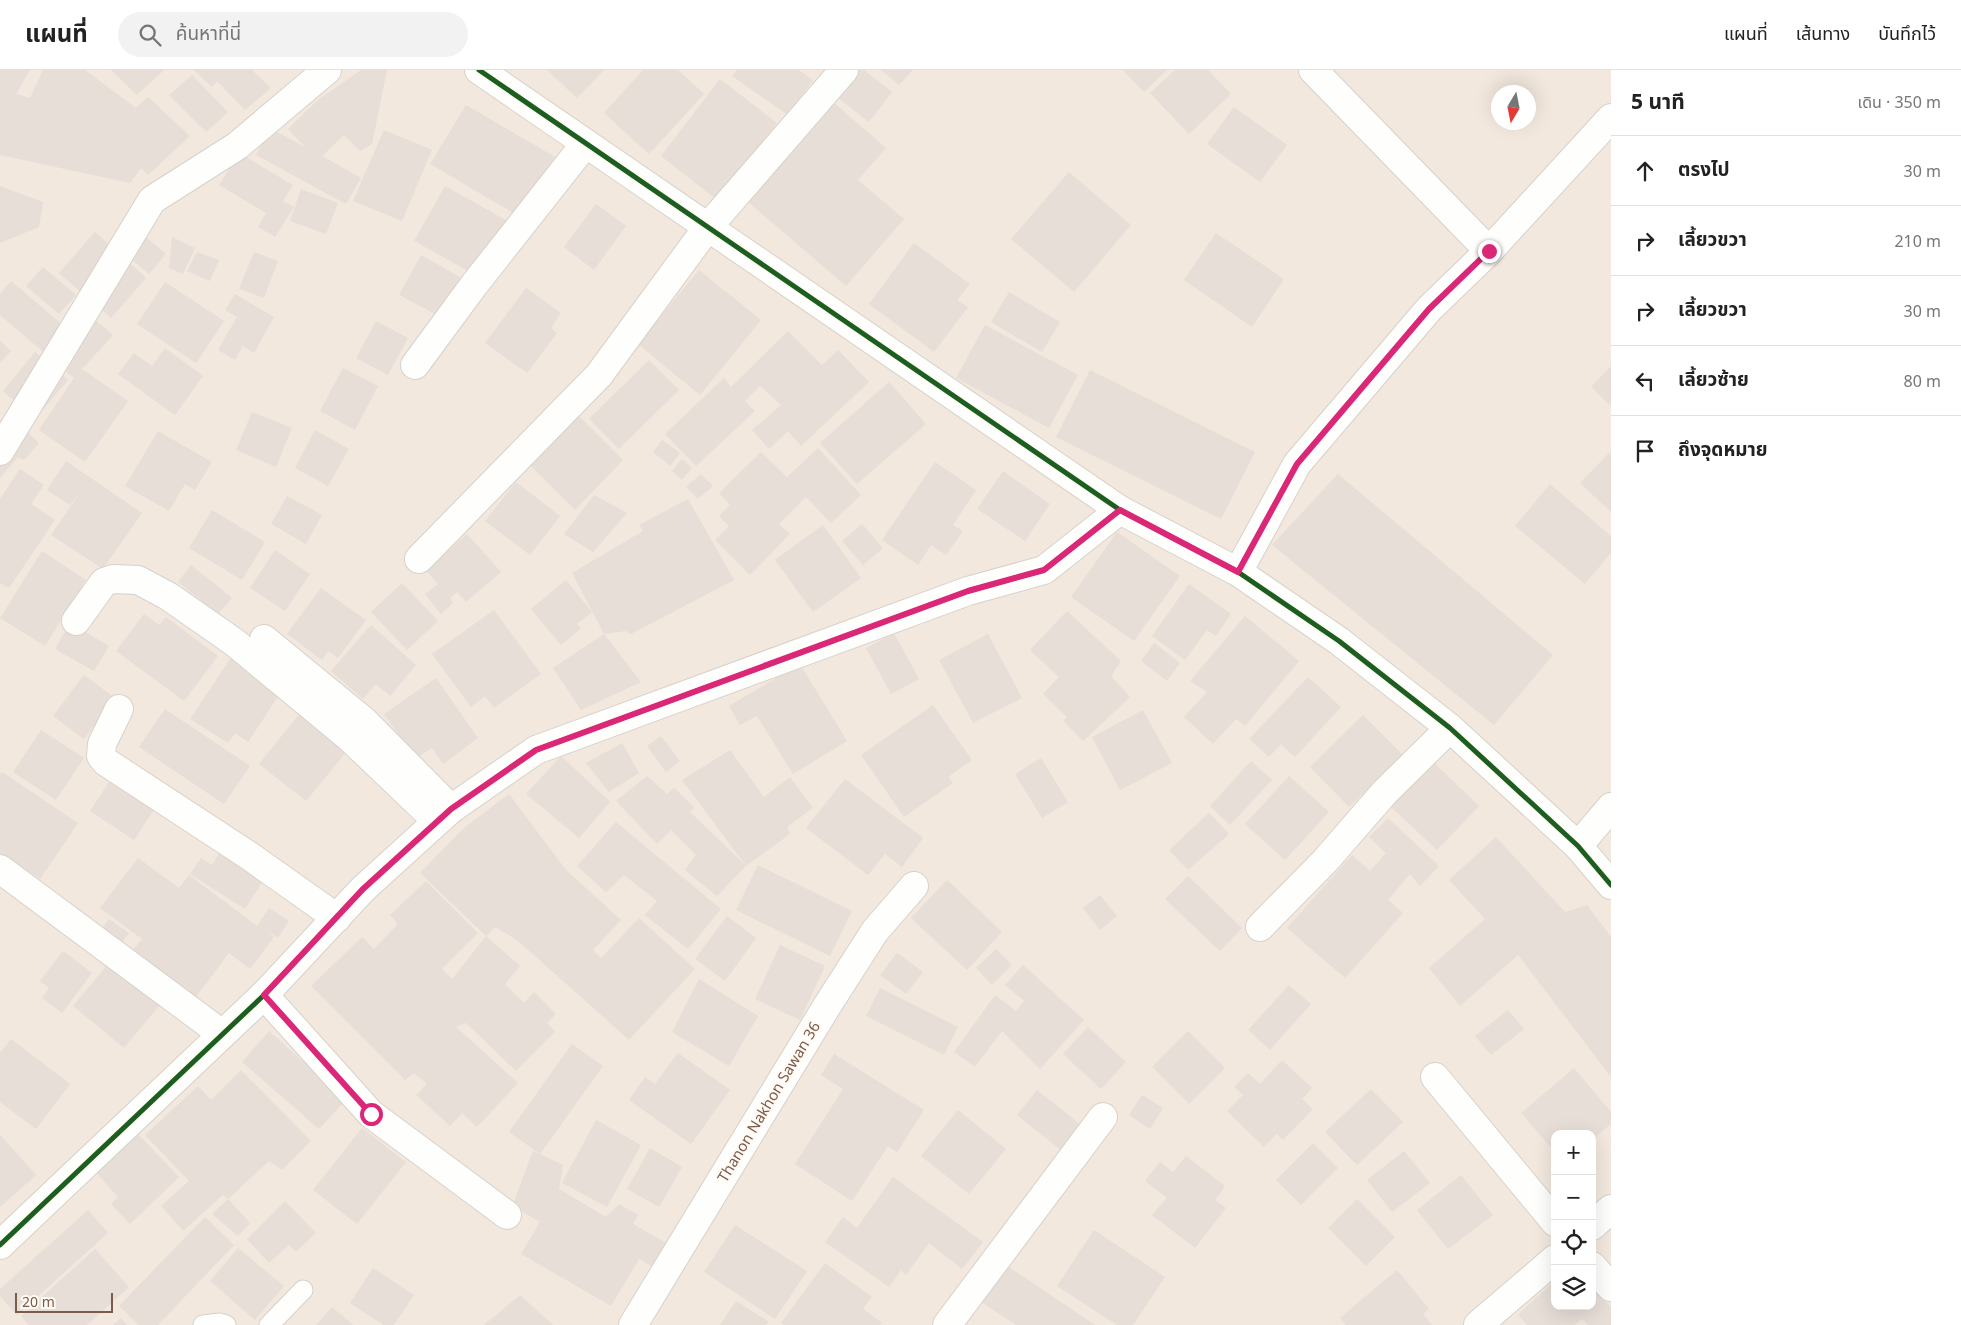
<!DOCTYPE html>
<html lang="th">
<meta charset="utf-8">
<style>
:root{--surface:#fff;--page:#f2f2f2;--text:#222;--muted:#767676;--line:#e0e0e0}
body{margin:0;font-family:"Noto Sans","Noto Sans Thai",sans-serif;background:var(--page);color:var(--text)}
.controls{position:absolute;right:15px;bottom:15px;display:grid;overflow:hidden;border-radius:10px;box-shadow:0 5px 20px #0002}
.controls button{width:45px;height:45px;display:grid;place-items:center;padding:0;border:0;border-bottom:1px solid var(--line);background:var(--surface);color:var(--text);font:25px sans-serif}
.compass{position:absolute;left:1491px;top:15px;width:45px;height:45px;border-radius:50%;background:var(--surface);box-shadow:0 5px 20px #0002;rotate:190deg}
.scale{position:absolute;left:15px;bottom:12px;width:98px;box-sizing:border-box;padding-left:5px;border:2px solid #7a5c4d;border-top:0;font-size:14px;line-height:18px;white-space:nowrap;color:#7a5c4d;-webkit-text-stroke:4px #fffaf3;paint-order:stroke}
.stop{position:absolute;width:15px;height:15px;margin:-11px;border:4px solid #db2777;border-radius:50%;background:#fff}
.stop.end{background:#db2777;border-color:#fff;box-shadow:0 1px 5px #0008}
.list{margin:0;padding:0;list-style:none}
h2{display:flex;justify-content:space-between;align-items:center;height:65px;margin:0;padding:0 20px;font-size:21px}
h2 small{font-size:16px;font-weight:400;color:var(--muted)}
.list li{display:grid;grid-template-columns:32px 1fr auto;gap:15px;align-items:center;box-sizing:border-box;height:70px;padding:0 20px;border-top:1px solid var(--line)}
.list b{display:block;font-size:19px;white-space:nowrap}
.list em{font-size:16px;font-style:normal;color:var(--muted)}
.icon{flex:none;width:28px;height:28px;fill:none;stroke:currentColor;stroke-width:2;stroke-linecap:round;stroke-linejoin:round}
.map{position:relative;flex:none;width:1611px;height:1255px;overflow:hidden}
header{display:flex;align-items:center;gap:30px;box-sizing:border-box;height:70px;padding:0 25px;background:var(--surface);border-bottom:1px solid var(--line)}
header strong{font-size:24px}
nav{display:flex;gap:28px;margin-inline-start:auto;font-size:18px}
.search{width:350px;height:45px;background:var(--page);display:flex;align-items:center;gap:12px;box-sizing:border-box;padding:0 18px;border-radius:28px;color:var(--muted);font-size:19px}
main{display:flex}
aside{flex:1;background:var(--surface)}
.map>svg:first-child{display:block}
.residential{fill:#f2e8de;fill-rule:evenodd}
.building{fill:#e6ded7}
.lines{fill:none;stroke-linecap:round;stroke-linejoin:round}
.service-casing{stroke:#d7d1cb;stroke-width:21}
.minor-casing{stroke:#d7d1cb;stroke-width:30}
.tertiary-casing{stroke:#d7d1cb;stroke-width:30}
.service{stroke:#fefefd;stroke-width:19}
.minor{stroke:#fefefd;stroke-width:28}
.tertiary{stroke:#fefefd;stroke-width:28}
.cycleway-casing{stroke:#fffaf3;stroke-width:8}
.cycleway{stroke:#1b5e20;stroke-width:5}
.route{stroke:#db2777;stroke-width:6}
.labels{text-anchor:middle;stroke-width:4;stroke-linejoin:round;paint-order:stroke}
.street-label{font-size:15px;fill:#7a5c4d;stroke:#fffaf3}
</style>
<header>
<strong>แผนที่</strong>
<div class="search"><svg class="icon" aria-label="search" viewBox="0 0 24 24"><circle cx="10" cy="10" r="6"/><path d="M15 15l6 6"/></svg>ค้นหาที่นี่</div>
<nav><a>แผนที่</a><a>เส้นทาง</a><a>บันทึกไว้</a></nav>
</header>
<main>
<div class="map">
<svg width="1611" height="1255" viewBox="0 0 1611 1255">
<rect width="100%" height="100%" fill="#f9f5f0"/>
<!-- residential -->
<path class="residential" d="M0,0H1611V1255H0ZM1498,22H1528V52H1498ZM1555,1064H1592V1236H1555Z"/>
<!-- building -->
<g class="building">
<path d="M0,0H30L16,24L30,28L43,0H85L136,38L148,27L190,66L148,105L141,98L130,113L0,85Z"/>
<path d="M111,0H164L137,25Z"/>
<path d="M194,0H252L271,18L245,40L217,11L212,17Z"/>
<path d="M361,0H387L372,74L360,81L344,65L322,86L361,108L346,134L256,85L270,58L305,77L288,59L318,30Z"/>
<path d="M547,0H604L577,28Z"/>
<path d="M643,0H678L704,24L649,84L604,43Z"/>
<path d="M737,0H799L813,10L788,45L732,6Z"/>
<path d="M859,0H864L892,22L869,52L838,28Z"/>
<path d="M881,0H913L899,15Z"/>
<path d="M1123,0H1167L1144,22Z"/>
<path d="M1175,0H1208L1231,24L1189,64L1150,23Z"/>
<path d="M192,5L228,42L206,62L169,25Z"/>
<path d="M720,9L777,53L717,130L661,86Z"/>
<path d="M832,31L886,78L858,110L904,149L846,216L746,130Z"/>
<path d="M466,35L555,87L520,147L430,94Z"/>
<path d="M1234,37L1287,75L1260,112L1207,74Z"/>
<path d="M384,60L432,80L402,151L353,131Z"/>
<path d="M239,83L293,115L283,131L294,137L275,167L258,157L266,143L219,115Z"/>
<path d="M1069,102L1131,155L1074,222L1011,169Z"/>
<path d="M0,116L43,132L39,157L0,173Z"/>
<path d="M445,116L511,153L479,207L414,171Z"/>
<path d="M301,119L338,133L326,164L290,151Z"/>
<path d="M596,134L626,156L594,200L564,177Z"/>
<path d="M130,154L166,184L149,204L113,174Z"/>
<path d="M95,162L146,208L111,248L59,203Z"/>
<path d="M1216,163L1284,209L1252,257L1184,210Z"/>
<path d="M172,167L195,178L183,204L169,198Z"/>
<path d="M914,173L970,214L957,230L968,237L934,282L869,234Z"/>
<path d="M197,182L219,190L210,211L187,201Z"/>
<path d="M254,182L278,191L264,228L239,219Z"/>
<path d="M421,185L460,207L439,246L399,225Z"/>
<path d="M43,197L76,225L59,244L26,216Z"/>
<path d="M699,200L761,250L700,325L638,274Z"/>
<path d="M11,211L65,257L81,238L113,265L82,299L128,331L85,392L39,360L74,308L0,245V224Z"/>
<path d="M165,212L224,251L196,293L137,254Z"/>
<path d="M526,218L561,243L551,258L557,263L527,303L485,273Z"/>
<path d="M1009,222L1060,252L1042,282L991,252Z"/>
<path d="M235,224L274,247L254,283L243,276L235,290L218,280L237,247L225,240Z"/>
<path d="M376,251L408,268L388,305L356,288Z"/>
<path d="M985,255L1078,305L1049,358L956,308Z"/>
<path d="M788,261L822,295L838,280L869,312L801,376L788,361L769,379L752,360L781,335L760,316L745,331L755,341L696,396L665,364L724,308L731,317Z"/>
<path d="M0,271L11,281L0,293Z"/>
<path d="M165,278L203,306L175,345L118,304L134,283L152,296Z"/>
<path d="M35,282L68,310L35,349L3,321Z"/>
<path d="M649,290L679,320L619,379L589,349Z"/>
<path d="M1611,296V336L1591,317Z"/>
<path d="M343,298L378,316L355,360L320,341Z"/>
<path d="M1090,300L1255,382L1221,449L1056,367Z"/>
<path d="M889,312L926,354L857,414L820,373Z"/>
<path d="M252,342L292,358L276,397L236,380Z"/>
<path d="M579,346L623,390L575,440L530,395Z"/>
<path d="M16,352L39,373L24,390L18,387L0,408V370Z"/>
<path d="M315,360L349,379L328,416L295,398Z"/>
<path d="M158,361L212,392L195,420L185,414L169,441L125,416Z"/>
<path d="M662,370L680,383L670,396L653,382Z"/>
<path d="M818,378L861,425L831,453L806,427L779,454L790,464L750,505L715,470L729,456L719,446L730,435L719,423L761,382L787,407Z"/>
<path d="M1611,381V442L1580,413Z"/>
<path d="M682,389L692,398L682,410L672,401Z"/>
<path d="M66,391L142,443L103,499L51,465L81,421L70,435L47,420Z"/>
<path d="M935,392L976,420L953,455L963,461L946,485L931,475L918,495L882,470Z"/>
<path d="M20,399L44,415L31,434L55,450L9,518L0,513V429Z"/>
<path d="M1003,401L1050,434L1025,471L977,439Z"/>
<path d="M701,404L713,416L698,429L686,417Z"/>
<path d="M1338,404L1553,585L1494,655L1272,475Z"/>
<path d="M516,412L560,446L530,485L485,451Z"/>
<path d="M1550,414L1611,466V483L1585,514L1515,456Z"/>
<path d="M594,425L627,443L593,482L564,464Z"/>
<path d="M287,426L322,445L306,474L271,454Z"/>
<path d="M688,429L734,510L631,564L626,561L604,564L572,503L643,461L639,455Z"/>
<path d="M212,440L265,472L242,510L189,478Z"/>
<path d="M862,454L883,478L863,495L842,471Z"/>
<path d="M823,455L861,508L813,542L775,490Z"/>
<path d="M1117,462L1180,506L1134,571L1071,527Z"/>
<path d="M467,464L501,502L466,532L457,522L450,528L447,523L453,533L441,544L425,524L438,514L426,500Z"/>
<path d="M275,480L310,504L285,541L250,518Z"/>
<path d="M42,481L86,510L45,576L0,548Z"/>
<path d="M191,495L232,528L218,544L178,512Z"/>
<path d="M566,510L592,542L577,554L581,558L561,575L531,539Z"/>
<path d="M402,513L438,551L407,580L371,542Z"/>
<path d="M1189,514L1231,544L1216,566L1207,560L1185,590L1152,566Z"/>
<path d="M321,518L366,550L338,588L328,581L322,590L287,564Z"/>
<path d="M494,540L541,604L494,638L485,626L471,637L432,584Z"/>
<path d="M1067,541L1121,591L1111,606L1130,627L1083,671L1063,651L1067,647L1043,624L1059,607L1030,580Z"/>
<path d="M144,544L159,555L166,547L218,586L184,631L116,581Z"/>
<path d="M1245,546L1299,591L1245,656L1236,649L1213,674L1184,647L1207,622L1190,611Z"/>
<path d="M70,553L109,576L94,601L55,579Z"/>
<path d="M371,555L416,595L390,626L376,614L363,629L331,601Z"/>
<path d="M894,563L919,609L891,624L866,578Z"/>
<path d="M604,564L641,612L581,640L553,598Z"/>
<path d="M988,564L1022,628L973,653L939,590Z"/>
<path d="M1154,573L1180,593L1167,611L1141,591Z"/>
<path d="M232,586L283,619L248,672L235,663L228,673L190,649Z"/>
<path d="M800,594L847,671L793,704L757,646L740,655L729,636Z"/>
<path d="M84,605L115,628L84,669L53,646Z"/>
<path d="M1308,607L1341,637L1295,687L1281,674L1269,687L1249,669Z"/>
<path d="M436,608L478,668L443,694L432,678L415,689L384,644Z"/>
<path d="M933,635L972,690L948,707L953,713L904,747L861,685Z"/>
<path d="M165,639L250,696L224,734L139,677Z"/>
<path d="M1143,640L1172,693L1120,720L1092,667Z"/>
<path d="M301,642L348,680L306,731L259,694Z"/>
<path d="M1363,645L1403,685L1349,737L1310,697Z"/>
<path d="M41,660L84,688L56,730L13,702Z"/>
<path d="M661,666L680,691L666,702L647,676Z"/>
<path d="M622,673L639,703L609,722L586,693Z"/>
<path d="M730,680L764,727L790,707L813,738L787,757L790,764L746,796L682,710Z"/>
<path d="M561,686L610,732L579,768L526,724Z"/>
<path d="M1041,688L1068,732L1042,748L1015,704Z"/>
<path d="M1431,690L1479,736L1437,780L1389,735Z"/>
<path d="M1251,691L1272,710L1230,755L1210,736Z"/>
<path d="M2,702L78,753L40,809L0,783V705Z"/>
<path d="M115,703L159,732L134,770L90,741Z"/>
<path d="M647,706L667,724L674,718L694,737L690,742L746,796L717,826L685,800L696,785L671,760L657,774L616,731Z"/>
<path d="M1289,706L1329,742L1285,790L1245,754Z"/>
<path d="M845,709L923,768L902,797L885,784L868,805L806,758Z"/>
<path d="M509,724L566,800L621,850L593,880L601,888L639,848L695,899L629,970L517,870L495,857L486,866L420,803L464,758Z"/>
<path d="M1209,743L1229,764L1188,800L1169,780Z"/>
<path d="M1388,748L1439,796L1420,816L1410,804L1388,830L1403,843L1345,908L1287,858L1352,785L1370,801L1386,783L1369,767Z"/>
<path d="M616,752L721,839L688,879L645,845L657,831L624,805L606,822L577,796Z"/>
<path d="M1496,767L1565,842L1587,835L1611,867V1007L1518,885L1460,936L1429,898L1485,849L1449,810Z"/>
<path d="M224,775L268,803L245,839L190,804L201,788L212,795Z"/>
<path d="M138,788L179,818L189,805L257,856L269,838L289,851L278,868L265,860L274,867L250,899L229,883L193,931L129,885L142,869L100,838Z"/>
<path d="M758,795L852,841L830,886L736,840Z"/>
<path d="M1188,806L1242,858L1220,881L1165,829Z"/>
<path d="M947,810L1002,862L967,900L911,848Z"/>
<path d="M426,811L478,863L442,899L452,909L486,866L520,896L505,914L524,933L534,922L556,944L547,953L555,962L516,1001L466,953L456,957L518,1013L477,1057L462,1043L450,1056L416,1025L427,1014L414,1003L405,1010L311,916L362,867L374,879L398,854L390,845Z"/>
<path d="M1100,825L1117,846L1100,860L1083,838Z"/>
<path d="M727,846L756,868L725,911L695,889Z"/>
<path d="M109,849L129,863L118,878L98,864Z"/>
<path d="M780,875L825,896L800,950L755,929Z"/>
<path d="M996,879L1012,895L992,915L976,898Z"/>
<path d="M63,881L92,903L62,943L42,928L49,918L40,911Z"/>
<path d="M897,883L923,902L906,924L880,905Z"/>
<path d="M113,888L164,930L124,978L73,936Z"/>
<path d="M1023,895L1084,950L1040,999L1002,961L975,997L954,982L995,925L1016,941L1024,931L1005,915Z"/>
<path d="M699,909L758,946L729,996L672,962Z"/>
<path d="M1289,915L1311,934L1270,980L1248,960Z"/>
<path d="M880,918L958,957L944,985L866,946Z"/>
<path d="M1508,940L1524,959L1491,985L1475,966Z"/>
<path d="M1088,957L1126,992L1101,1019L1063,984Z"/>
<path d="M269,961L346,1030L319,1059L242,992Z"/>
<path d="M1188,961L1225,998L1189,1034L1152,997Z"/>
<path d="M11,969L70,1014L36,1059L0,1032V983Z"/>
<path d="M572,974L603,996L540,1084L509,1062Z"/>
<path d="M678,983L730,1020L691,1074L629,1030L645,1007L655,1014Z"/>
<path d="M834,984L924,1040L897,1082L888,1076L852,1131L795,1094L843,1019L821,1005Z"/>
<path d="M1282,990L1312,1018L1302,1029L1313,1039L1283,1070L1277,1064L1264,1077L1227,1041L1243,1025L1234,1017L1248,1003L1260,1014Z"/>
<path d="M1574,998L1611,1042V1054L1592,1070V1064H1555V1082L1521,1043Z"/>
<path d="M241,1000L311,1071L282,1100L269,1091L228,1129L250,1153L238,1166L212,1144L228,1129L223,1125L183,1161L161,1136L189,1111L145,1065L198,1016L211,1030Z"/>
<path d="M1371,1019L1403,1052L1357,1095L1325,1062Z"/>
<path d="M1037,1020L1082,1056L1062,1081L1017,1045Z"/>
<path d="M1142,1025L1163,1038L1150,1059L1129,1045Z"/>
<path d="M958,1040L1006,1079L969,1124L921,1086Z"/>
<path d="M596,1050L641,1075L607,1137L562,1113Z"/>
<path d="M362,1058L406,1092L357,1154L313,1120Z"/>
<path d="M134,1060L179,1107L130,1154L111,1134L118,1127L93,1099Z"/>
<path d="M0,1065L36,1105L0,1137Z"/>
<path d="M1313,1073L1338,1098L1301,1135L1276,1110Z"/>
<path d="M650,1078L682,1097L659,1137L627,1119Z"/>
<path d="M533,1081L563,1095L559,1119L606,1147L619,1134L638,1145L633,1154L668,1174L655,1198L639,1189L611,1236L521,1184L540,1152L512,1136Z"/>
<path d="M1404,1081L1430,1113L1392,1142L1367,1110Z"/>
<path d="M1186,1086L1225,1116L1215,1130L1226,1138L1195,1178L1152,1145L1167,1128L1145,1111L1160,1092L1173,1102Z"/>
<path d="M1461,1105L1493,1145L1448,1179L1417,1140Z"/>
<path d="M893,1107L983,1172L962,1199L929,1173L906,1205L901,1200L889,1217L825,1172L843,1147L857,1158Z"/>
<path d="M1357,1129L1395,1167L1366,1196L1328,1158Z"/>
<path d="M285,1131L316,1163L296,1182L289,1175L269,1193L247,1169Z"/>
<path d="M88,1140L108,1163L17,1245L0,1226V1219Z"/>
<path d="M205,1147L234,1175L158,1255H139L119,1236Z"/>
<path d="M735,1155L807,1201L775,1249L704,1202Z"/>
<path d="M1094,1160L1165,1207L1133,1255H1117L1057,1216Z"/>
<path d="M238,1178L284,1216L255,1250L210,1211Z"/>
<path d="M95,1179L129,1217L87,1255H29L21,1246Z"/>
<path d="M825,1193L872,1227L863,1239L882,1253L880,1255H784L781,1253Z"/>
<path d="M1006,1195L1095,1255H1016L981,1232Z"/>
<path d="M373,1198L414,1225L394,1255H384L350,1233Z"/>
<path d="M1397,1200L1429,1239L1423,1244L1432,1255H1346L1340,1248Z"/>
<path d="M1555,1210V1236H1592V1218L1611,1237V1255H1588L1582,1249L1575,1255H1527L1518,1245Z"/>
<path d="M520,1225L553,1255H484Z"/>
<path d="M736,1231L769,1252L766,1255H720Z"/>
<path d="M332,1237L353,1255H316Z"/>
<path d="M121,1248L127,1255H113Z"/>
</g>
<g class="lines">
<defs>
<g id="service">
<path d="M203,1255L220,1253L226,1255"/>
<path d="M269,1255L303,1220"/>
</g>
<g id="minor">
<path d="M1313,0L1489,181"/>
<path d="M415,295L474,215L585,74"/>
<path d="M0,381L152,130L237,76L327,0"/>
<path d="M419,489L599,305L707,158L844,0"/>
<path d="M1238,502L1297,394L1429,239L1489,181L1611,48"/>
<path d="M76,551L104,512L113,509L138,510L168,526L234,572L350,668L437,751"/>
<path d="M264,569L364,651L451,739"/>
<path d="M119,639L102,674L101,686L106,692L248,785L337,848"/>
<path d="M1578,776L1611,737"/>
<path d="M0,799L222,964"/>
<path d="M1260,857L1325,791L1385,722L1450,658"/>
<path d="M264,925L371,1044L507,1145"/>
<path d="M1435,1007L1555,1152"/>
<path d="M1592,1156L1611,1139"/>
<path d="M0,1175L264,925L363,819L451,739L536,680L968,521L1044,500L1120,440"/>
<path d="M1592,1196L1611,1217"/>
<path d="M633,1255L827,936L875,861L914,816"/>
<path d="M947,1255L1103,1047"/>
<path d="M1478,1255L1555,1189"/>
</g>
<path id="tertiary" d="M479,0L1120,440L1238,502L1339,571L1450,658L1578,776L1611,815"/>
</defs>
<!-- service casing -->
<use href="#service" class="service-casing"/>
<!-- minor casing -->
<use href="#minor" class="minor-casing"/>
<!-- tertiary casing -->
<use href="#tertiary" class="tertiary-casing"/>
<!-- service -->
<use href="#service" class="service"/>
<!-- minor -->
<use href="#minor" class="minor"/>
<!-- tertiary -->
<use href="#tertiary" class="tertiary"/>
<defs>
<g id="cycleway">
<path d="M479,0L1120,440L1238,502L1339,571L1450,658L1578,776L1611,815"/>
<path d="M0,1175L264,925L363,819L451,739L536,680L968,521L1044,500L1120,440"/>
</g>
</defs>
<!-- cycleway casing -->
<use href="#cycleway" class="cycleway-casing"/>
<!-- cycleway -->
<use href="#cycleway" class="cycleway"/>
</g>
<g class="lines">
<!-- route -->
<path class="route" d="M371,1044L264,925L363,819L451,739L536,680L968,521L1044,500L1120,440L1238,502L1297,394L1429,239L1489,181"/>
</g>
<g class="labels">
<!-- street labels -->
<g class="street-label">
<text transform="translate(769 1032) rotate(-59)" y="5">Thanon Nakhon Sawan 36</text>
</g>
</g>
</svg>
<div class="controls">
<button>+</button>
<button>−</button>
<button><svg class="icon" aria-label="locate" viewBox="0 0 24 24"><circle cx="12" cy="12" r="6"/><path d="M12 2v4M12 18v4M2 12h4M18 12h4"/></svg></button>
<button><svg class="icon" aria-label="layers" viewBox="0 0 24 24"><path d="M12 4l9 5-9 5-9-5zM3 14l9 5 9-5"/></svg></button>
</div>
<svg class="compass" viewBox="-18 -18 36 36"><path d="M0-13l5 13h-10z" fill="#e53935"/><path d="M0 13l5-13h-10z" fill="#767676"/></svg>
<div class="scale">20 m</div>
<div class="stop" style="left:371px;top:1044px"></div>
<div class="stop end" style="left:1489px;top:181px"></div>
</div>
<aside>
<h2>5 นาที<small>เดิน · 350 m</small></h2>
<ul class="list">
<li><svg class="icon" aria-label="ahead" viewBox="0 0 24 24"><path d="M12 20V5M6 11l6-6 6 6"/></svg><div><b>ตรงไป</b></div><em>30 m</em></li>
<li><svg class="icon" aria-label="right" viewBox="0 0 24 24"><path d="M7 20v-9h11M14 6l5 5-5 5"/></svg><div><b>เลี้ยวขวา</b></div><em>210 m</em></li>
<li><svg class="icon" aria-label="right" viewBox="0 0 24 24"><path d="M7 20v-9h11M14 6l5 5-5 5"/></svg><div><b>เลี้ยวขวา</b></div><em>30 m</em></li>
<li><svg class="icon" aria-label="left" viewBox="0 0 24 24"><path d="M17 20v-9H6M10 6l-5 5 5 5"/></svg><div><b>เลี้ยวซ้าย</b></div><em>80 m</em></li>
<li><svg class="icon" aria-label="arrive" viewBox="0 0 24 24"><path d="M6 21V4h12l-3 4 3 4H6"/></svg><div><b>ถึงจุดหมาย</b></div></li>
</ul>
</aside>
</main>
